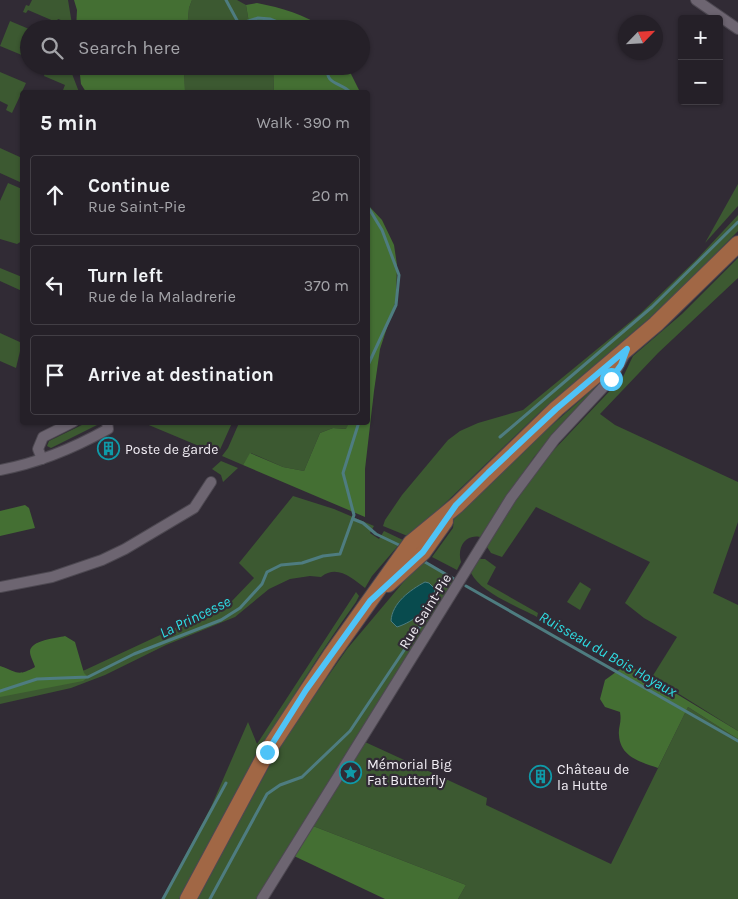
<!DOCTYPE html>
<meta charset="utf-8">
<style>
:root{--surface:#252028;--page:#312d34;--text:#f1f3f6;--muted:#a3a3a8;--line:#423e45}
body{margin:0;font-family:Karla,sans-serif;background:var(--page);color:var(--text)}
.controls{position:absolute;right:15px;top:15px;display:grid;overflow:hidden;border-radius:5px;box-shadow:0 1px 4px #0004}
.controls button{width:45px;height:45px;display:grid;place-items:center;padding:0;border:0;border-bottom:1px solid var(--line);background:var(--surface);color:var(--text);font:25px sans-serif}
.compass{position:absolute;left:618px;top:15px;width:45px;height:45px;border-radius:50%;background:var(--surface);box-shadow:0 1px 4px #0004;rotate:65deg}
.stop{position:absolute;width:15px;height:15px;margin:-11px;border:4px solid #4fc3f7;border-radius:50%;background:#fff}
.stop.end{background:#4fc3f7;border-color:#fff;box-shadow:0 1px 5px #0008}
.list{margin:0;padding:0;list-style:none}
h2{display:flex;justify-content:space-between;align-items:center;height:65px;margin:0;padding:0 20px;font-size:21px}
h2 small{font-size:16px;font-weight:400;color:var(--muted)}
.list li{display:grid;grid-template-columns:32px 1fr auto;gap:15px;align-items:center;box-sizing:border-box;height:80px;margin:0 10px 10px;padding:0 10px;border:1px solid var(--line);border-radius:5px}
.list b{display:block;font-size:19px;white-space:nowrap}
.list p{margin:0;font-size:16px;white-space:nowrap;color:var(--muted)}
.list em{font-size:16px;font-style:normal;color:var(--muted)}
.icon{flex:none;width:28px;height:28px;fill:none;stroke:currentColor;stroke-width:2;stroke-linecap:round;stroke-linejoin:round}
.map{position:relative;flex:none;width:738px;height:899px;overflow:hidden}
.search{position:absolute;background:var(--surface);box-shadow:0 1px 4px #0004;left:20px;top:20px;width:350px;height:55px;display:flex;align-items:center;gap:12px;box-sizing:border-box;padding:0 18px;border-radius:28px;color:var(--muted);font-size:19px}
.panel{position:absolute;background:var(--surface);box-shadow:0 1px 4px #0004;left:20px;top:90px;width:350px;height:335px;border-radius:5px}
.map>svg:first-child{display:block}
.green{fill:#3c5931}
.forest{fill:#446f33}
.water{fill:#084b4e;stroke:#4e7c80}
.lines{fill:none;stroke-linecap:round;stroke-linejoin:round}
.stream{stroke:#4e7c80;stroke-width:3}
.street-casing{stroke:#4d4851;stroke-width:12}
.primary-casing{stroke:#4d4851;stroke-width:18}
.street{stroke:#6d6571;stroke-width:10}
.primary{stroke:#a16745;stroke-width:16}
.route{stroke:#4fc3f7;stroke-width:6}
.labels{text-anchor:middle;stroke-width:4.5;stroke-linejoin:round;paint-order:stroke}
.poi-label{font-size:14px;fill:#f3eff6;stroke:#312b35;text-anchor:start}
.street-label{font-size:14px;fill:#f3eff6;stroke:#312b35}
.water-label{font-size:15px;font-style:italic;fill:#2edde3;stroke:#312b35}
</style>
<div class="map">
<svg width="738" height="899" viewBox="0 0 738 899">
<rect width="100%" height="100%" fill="#312b35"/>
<!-- green -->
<g class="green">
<path d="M32,0H68L72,24L58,19L56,22L28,10L26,13L23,12L26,5L29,6Z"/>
<path d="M192,0H237L246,5L250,29H187L189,8Z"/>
<path d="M10,21L29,29V58L0,46Z"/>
<path d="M47,66H69L79,92L63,90L65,85L44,76Z"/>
<path d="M184,66H273L274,92H185Z"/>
<path d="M0,72L26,83L12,113L6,110L8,105L0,101Z"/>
<path d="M0,148L22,158V183L0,173Z"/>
<path d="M8,183L22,189V241L17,244L0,239V201Z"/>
<path d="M738,184V206L705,243Z"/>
<path d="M738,215V231L666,304L540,412L410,537L383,526L385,520L402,495L448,440L460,431L478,423L523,410L641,313L697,259Z"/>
<path d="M738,258V278L658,353L600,414L615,425L738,482V522L713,593L738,605V731L652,677L677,637L644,618L625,603L650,562L536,507L502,557L491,553L487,547L516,499L550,454L623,377L633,356L682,314Z"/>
<path d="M0,268L22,277V291L0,281Z"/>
<path d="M0,333L22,343L16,368L0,361Z"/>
<path d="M611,373L534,457L480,537C464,534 457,549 461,562L457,570L432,557L453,528L454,519L499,472Z"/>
<path d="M86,423H101L51,448L47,446L49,441Z"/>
<path d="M144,423H184L190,425L191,423H232L218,454Z"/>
<path d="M239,423H349L347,429L333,428L320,433L304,471L283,467L251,453L243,465L222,456L228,448Z"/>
<path d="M221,461L238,468L223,482L221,475L212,469Z"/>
<path d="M293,496L334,509L374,526L370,533L379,539L384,531L403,540L372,576L365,588C352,578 337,564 321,577L310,576L290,579L269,589L235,617L166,645L105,675L71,688L0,704V690L55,679L85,670L231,602L254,578L239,563Z"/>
<path d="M479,559H485L496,567L487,584L538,613L537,617C518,607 480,592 471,573Z"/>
<path d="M422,560L455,581L256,899H196L286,736L347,649Z"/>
<path d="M580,582L591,589L580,610L567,602Z"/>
<path d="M356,592L359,596L356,602C289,696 233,797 180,899H162L211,807L248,722L257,744Z"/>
<path d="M688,707L738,739V899H458L466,885L313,826L365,742L487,798L486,805L611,864Z"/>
</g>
<!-- forest -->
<g class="forest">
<path d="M74,0H192L189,8L187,29H76L77,10Z"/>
<path d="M257,3C282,8 304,14 325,29H250L246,5Z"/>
<path d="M79,66H184L185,92H86L81,84Z"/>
<path d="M273,66H347L360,92H274Z"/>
<path d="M368,205L382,220L394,245L397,265L396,300L380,349L374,391L365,469V517L243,465L250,453L283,467L304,471L320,433L333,428L346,429L349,423L368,422Z"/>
<path d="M25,505L29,508L35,528L0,536V511Z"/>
<path d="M65,636L75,642L84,673L88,677L83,681L0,697V666C18,672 17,677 35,667C34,663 30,656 30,652C30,640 57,638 65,636Z"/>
<path d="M627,664L738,731V739L688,707L658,768C641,762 620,757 619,735C618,727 622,723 620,712L605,707L600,699L605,680Z"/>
<path d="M313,826L466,885L458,899H385L294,856Z"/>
</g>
<!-- water -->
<path class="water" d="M425,582L429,583L435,589C432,608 413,622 397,627L391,621C392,603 410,590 425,582Z"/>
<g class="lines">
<!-- stream -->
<g class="stream">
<path d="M226,0L239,24L258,18L270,19L294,29"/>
<path d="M328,66C324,85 341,82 350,92"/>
<path d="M368,207L382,230L399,275L396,305L368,365V385"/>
<path d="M500,437L652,307L738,222"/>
<path d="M353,519L363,523L376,534L399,545"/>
<path d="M425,562L454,579"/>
<path d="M466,586L738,741"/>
<path d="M0,691L37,679L88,677L134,654L221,620L240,608L262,584L267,572L281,565L302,563L323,556L340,554L354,515L343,473L359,422"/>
<path d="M163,899L226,783"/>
<path d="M210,899L267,794L280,785L302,777L350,731L431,610"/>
</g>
<defs>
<g id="street">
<path d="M696,0L738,29"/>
<path d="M42,459L38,449L43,437L73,422"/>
<path d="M0,470C38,463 74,448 108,429L107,422"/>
<path d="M0,587L52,577L102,560L125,549L194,508L211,482"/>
<path d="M262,899L511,498L555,439L611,379L626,352"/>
</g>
<g id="primary">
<path d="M388,584L423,552L445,521"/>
<path d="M188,899L267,752L331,655L411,543L457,505L556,409L656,324L738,244"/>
</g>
</defs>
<!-- street casing -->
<use href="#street" class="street-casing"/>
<!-- primary casing -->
<use href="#primary" class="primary-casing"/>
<!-- street -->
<use href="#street" class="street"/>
<!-- primary -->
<use href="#primary" class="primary"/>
</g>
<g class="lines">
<!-- route -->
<path class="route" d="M267,752L306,690L370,601L423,552L456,505L488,473L556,409L627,349L621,365L611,379"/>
</g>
<!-- icons -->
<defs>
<symbol id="building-ring" viewBox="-11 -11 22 22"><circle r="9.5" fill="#312b35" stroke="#0f9aa8" stroke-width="1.5"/><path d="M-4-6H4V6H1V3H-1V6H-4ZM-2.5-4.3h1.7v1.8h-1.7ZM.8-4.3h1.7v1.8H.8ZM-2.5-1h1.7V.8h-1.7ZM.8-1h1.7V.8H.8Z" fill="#0f9aa8"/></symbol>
<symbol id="sight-ring" viewBox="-11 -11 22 22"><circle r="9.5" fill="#312b35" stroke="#0f9aa8" stroke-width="1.5"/><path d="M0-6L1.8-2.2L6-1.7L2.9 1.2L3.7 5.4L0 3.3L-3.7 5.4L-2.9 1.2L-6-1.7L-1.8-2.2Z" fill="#0f9aa8"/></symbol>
</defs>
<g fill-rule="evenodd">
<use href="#building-ring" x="96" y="436" width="25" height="25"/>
<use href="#sight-ring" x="338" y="760" width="25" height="25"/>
<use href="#building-ring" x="528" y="764" width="25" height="25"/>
</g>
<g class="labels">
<!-- poi labels -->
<g class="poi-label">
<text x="125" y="454">Poste de garde</text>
<text x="367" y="769">Mémorial Big<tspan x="367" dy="16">Fat Butterfly</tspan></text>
<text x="557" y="774">Château de<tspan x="557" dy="16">la Hutte</tspan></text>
</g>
<!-- street labels -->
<g class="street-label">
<text transform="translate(425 611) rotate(-58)" y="5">Rue Saint-Pie</text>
</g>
<!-- water labels -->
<g class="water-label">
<text transform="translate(195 617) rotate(-26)" y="5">La Princesse</text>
<text transform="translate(608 654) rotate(30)" y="5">Ruisseau du Bois Hoyaux</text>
</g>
</g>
</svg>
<div class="controls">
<button>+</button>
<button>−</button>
</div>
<svg class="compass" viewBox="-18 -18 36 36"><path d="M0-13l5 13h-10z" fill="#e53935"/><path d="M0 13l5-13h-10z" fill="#a3a3a8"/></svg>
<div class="stop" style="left:611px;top:379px"></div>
<div class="stop end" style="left:267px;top:752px"></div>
<div class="search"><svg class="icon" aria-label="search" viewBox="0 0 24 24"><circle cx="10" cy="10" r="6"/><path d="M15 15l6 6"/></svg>Search here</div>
<section class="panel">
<h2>5 min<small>Walk · 390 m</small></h2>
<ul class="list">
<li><svg class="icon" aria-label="ahead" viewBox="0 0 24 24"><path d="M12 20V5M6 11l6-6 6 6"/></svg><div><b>Continue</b><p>Rue Saint-Pie</p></div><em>20 m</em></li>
<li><svg class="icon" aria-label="left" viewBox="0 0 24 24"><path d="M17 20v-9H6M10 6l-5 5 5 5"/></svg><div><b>Turn left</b><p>Rue de la Maladrerie</p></div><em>370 m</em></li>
<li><svg class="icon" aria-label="arrive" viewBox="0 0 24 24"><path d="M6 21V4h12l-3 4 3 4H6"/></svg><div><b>Arrive at destination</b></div></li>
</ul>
</section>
</div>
